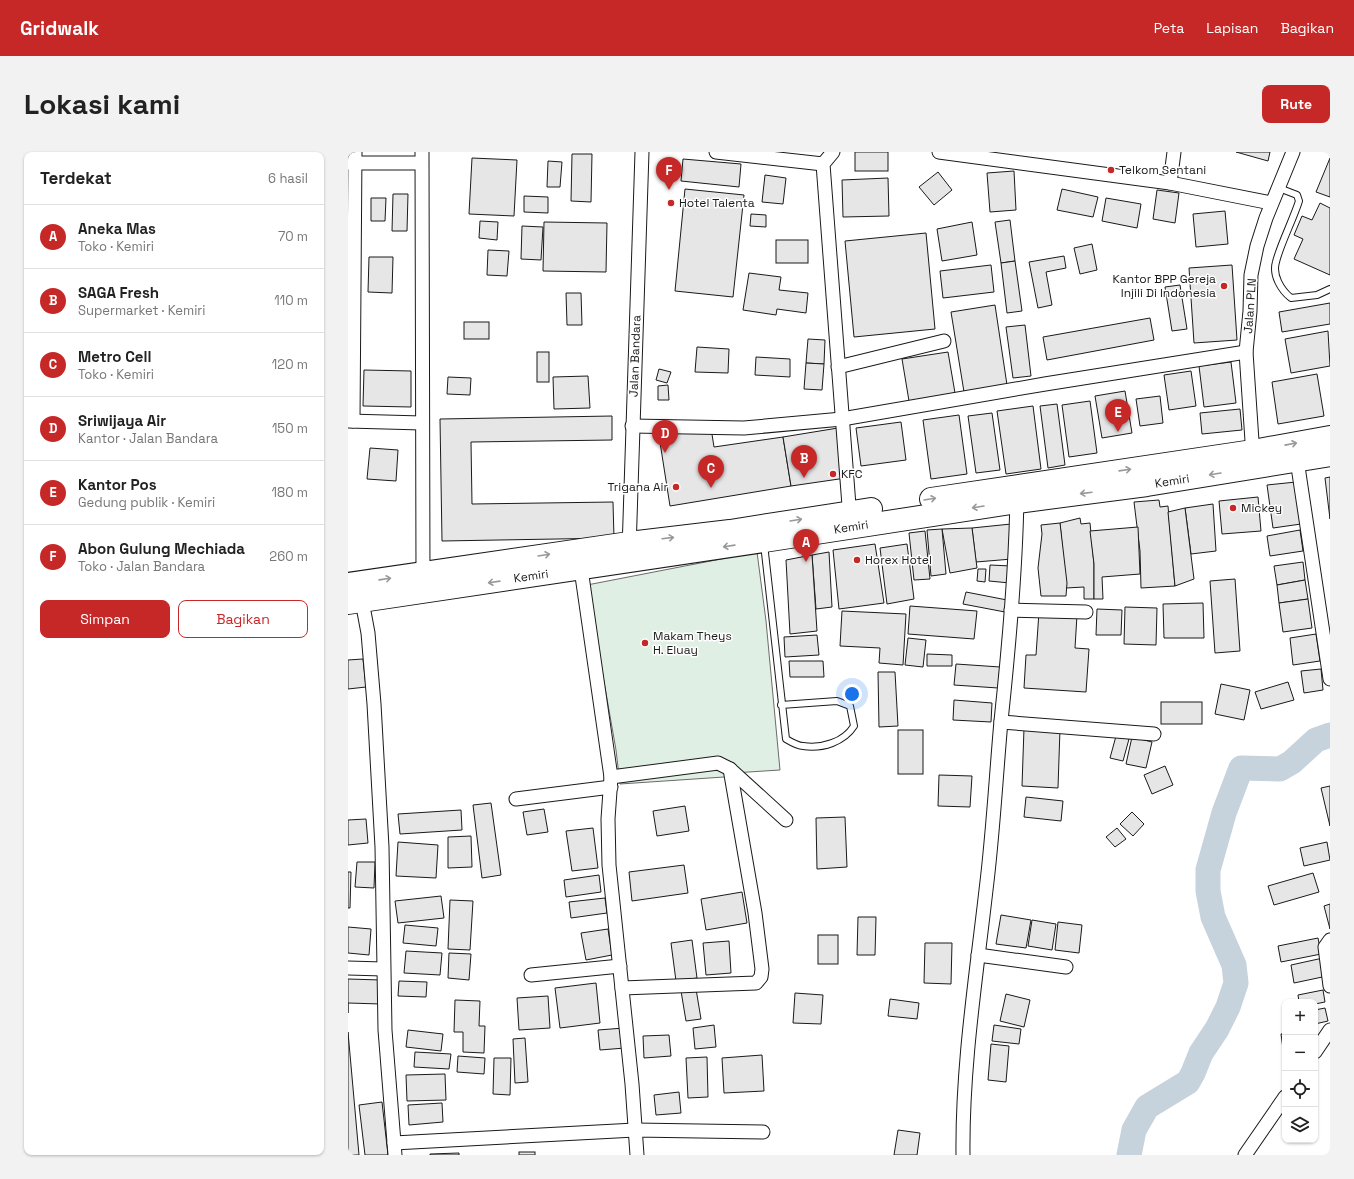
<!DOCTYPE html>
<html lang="id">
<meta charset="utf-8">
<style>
:root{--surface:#fff;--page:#f2f2f2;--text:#222;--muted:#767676;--line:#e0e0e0;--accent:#c62828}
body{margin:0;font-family:"Space Grotesk",sans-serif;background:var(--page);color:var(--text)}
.controls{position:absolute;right:12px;bottom:12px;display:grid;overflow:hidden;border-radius:8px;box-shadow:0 1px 3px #0004}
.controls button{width:36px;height:36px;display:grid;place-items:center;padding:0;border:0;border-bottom:1px solid var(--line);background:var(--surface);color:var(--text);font:20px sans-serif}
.you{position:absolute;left:504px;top:542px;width:14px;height:14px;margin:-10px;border:3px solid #fff;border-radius:50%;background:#1a73e8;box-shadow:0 0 0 6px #1a73e833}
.badge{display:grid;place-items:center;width:26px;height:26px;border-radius:50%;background:var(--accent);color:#fff;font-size:13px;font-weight:700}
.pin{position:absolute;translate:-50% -33px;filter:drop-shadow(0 1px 2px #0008)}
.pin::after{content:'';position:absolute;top:21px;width:14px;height:12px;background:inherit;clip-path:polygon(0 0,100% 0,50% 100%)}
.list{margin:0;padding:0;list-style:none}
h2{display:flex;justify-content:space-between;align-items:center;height:52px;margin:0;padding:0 16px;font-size:17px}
h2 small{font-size:13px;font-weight:400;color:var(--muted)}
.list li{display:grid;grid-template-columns:26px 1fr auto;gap:12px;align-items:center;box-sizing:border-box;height:64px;padding:0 16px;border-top:1px solid var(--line)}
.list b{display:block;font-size:15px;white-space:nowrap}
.list p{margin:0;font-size:13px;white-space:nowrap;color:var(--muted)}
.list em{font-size:13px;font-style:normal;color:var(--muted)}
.actions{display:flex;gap:8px;padding:12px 16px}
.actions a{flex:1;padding:9px 0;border:1px solid var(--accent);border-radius:8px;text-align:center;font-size:14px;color:var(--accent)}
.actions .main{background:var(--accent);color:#fff}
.icon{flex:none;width:22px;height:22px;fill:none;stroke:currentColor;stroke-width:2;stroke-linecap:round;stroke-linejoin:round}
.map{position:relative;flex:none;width:982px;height:1003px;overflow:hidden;border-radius:8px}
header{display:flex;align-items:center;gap:24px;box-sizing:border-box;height:56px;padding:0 20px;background:var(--accent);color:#fff}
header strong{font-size:19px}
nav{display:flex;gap:22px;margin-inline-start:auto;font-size:14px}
.intro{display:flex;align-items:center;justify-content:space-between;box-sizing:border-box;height:96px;padding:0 24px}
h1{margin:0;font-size:28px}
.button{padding:10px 18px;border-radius:8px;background:var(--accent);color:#fff;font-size:14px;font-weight:700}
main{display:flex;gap:24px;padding:0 24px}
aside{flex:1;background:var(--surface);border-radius:8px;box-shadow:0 1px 3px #0004}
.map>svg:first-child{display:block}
.green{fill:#e0efe3;stroke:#6a6a6a}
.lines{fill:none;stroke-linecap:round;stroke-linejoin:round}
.river{stroke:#c6d2dc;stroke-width:25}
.building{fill:#e6e6e6;stroke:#1a1a1a}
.lane-casing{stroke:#1a1a1a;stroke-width:8}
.street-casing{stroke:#1a1a1a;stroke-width:15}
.highway-casing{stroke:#1a1a1a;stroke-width:24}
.lane{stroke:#fff;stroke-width:6}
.street{stroke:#fff;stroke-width:13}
.highway{stroke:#fff;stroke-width:22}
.oneway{stroke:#989898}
.poi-dot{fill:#c62828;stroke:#fff;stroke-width:1.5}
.labels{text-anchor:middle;stroke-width:3;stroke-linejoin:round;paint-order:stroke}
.poi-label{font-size:12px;fill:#1a1a1a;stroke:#fff;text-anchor:start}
.street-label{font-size:12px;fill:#1a1a1a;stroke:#fff}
</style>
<header>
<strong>Gridwalk</strong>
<nav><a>Peta</a><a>Lapisan</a><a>Bagikan</a></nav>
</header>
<div class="intro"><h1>Lokasi kami</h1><a class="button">Rute</a></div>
<main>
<aside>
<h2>Terdekat<small>6 hasil</small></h2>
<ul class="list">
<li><span class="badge">A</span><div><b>Aneka Mas</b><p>Toko · Kemiri</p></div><em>70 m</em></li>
<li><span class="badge">B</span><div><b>SAGA Fresh</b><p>Supermarket · Kemiri</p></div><em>110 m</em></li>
<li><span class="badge">C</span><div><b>Metro Cell</b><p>Toko · Kemiri</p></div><em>120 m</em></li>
<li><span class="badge">D</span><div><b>Sriwijaya Air</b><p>Kantor · Jalan Bandara</p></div><em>150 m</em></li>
<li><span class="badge">E</span><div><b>Kantor Pos</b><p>Gedung publik · Kemiri</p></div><em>180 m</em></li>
<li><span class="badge">F</span><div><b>Abon Gulung Mechiada</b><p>Toko · Jalan Bandara</p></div><em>260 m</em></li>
</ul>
<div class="actions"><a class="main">Simpan</a><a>Bagikan</a></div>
</aside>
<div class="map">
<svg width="982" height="1003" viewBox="0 0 982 1003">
<rect width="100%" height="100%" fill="#fff"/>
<!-- green -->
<path class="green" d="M409,400L418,469L432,618L385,621L376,625L272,632L268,598L239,433Z"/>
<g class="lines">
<!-- river -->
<path class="river" d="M781,1003L786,978L799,955L840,930L845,921L853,901L869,877L880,855L888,831L886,813L865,765L860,739V718L876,661L893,616L932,617L944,610L968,588L982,583"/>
</g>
<!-- building -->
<g class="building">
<rect x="507" y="0" width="33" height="19"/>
<path d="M888,0H922L920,9Z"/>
<path d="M224,2H244L243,50L223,49Z"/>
<path d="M124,6L169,8L166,64L121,62Z"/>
<path d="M982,6V45L968,40Z"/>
<path d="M335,7L393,12L391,35L333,29Z"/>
<path d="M200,9L214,10L212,35H199Z"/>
<path d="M666,19L668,58L642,60L639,21Z"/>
<path d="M590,20L604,38L586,53L571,35Z"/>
<path d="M417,23L438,26L435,52L414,50Z"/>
<path d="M540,26L541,64L495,65L494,28Z"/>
<path d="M337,37L396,43L385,145L327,139Z"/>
<path d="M714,37L750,45L745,65L709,58Z"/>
<path d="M809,38L831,41L827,71L805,67Z"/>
<path d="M45,42H60L59,79H44Z"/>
<path d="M176,44L200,45V61L176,60Z"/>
<path d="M23,46H38L37,69H23Z"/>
<path d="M758,46L793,52L789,76L754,69Z"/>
<path d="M972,51L982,56V123L946,107L955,87L946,83L954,64L964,68Z"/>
<path d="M877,59L880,92L848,95L845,62Z"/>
<path d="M403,62L418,63V75L402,74Z"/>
<path d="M662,68L667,109L653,111L647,70Z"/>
<path d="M132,69L150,70L149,88L131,86Z"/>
<path d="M196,70L259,71L258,120L195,119Z"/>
<path d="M624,70L629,103L594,109L589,77Z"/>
<path d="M174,74L195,75L193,108L173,107Z"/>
<path d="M578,81L587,177L506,185L497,89Z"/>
<rect x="428" y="88" width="32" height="23"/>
<path d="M744,92L749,118L732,122L726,96Z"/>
<path d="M140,98L161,99L159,124L139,123Z"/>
<path d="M716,104L718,116L698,120L704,153L690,156L681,110Z"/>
<path d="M21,105H45L44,141L20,140Z"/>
<path d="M667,109L674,159L659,161L653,111Z"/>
<path d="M643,113L646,140L595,146L592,119Z"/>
<path d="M884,113L889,188L846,191L841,116Z"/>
<path d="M401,121L433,125L431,138L460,141L458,161L429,157L428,163L395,158Z"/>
<path d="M832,133L839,177L824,179L817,135Z"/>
<path d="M218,141H233L234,173H219Z"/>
<path d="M982,151V172L934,180L931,160Z"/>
<path d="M647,153L659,233L616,240L603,160Z"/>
<path d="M802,166L806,188L699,208L695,185Z"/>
<rect x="116" y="170" width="25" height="17"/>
<path d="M677,173L683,224L665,226L658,175Z"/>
<path d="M980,179L982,214L943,221L937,187Z"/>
<path d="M460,187L477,188L476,212L458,211Z"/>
<path d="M349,195L381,197L380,221L347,220Z"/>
<rect x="189" y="200" width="12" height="30"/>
<path d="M600,200L607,241L561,249L554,207Z"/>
<path d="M408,205L442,207V225L407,223Z"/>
<path d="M883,210L888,251L856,255L851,214Z"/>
<path d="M458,211L476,212L474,238L456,237Z"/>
<path d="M311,217L323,220L319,231L308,228Z"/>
<path d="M16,218L63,219V255L15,254Z"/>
<path d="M843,219L848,254L821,258L816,223Z"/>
<path d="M969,222L976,264L930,272L924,230Z"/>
<path d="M240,224L242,256L206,257L205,225Z"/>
<path d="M100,225L123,226L122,243L99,242Z"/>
<path d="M320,233L321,248H310V234Z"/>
<path d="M777,239L784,281L754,286L747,244Z"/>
<path d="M812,244L815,271L792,274L788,247Z"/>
<path d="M742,249L749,301L721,305L714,253Z"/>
<path d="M709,252L717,313L700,316L692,254Z"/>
<path d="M685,254L693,317L658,322L649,259Z"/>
<path d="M892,257L894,278L854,282L852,261Z"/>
<path d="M644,261L652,318L628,321L620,264Z"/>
<path d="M611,263L619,322L583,327L575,268Z"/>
<path d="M264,264V288L123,290L124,352L265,350L266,386L94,389L92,267Z"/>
<path d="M553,270L558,308L513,314L508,276Z"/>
<path d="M363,276L366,295L435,285L443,334L322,354L311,284Z"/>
<path d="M490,276L498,326L443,334L435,285Z"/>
<path d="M22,296L50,298L48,329L19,327Z"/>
<path d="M982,325V367L977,326Z"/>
<path d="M948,330L953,372L925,376L919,333Z"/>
<path d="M910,345L913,379L874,382L871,349Z"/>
<path d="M811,348L812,355L820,354L827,434L793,436L792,399L786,350Z"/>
<path d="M865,352L868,399L843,402L837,356Z"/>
<path d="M837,356L846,427L827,434L820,360Z"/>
<path d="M732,366L733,372L742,371L746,412V447H736V435L718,436L712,371Z"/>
<path d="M712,371L719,431L718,444H693L690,416L694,382L693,373Z"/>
<path d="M663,372L664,407L628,410L624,376Z"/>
<path d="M790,375L792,422L754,425L755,447H746V412L742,379Z"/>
<path d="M624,376L629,416L602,421L594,377Z"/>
<path d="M594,377L598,422L583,424L579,378Z"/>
<path d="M952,378L955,399L922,404L919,384Z"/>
<path d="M577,379L582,427L566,428L561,381Z"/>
<path d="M527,392L536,451L491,457L485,398Z"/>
<path d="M559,392L566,447L539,452L532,396Z"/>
<path d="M481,400L484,455L468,457L464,403Z"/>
<path d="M464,403L469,479L442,482L438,408Z"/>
<path d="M955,410L957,428L929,433L926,414Z"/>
<path d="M642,413L663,414L662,431L641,429Z"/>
<path d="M630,417H638L637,430L629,429Z"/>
<path d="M887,427L892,499L867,501L862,429Z"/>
<path d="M957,428L960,447L931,451L929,433Z"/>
<path d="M618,440L659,448L657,460L615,452Z"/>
<path d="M960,447L964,476L935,480L931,451Z"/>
<path d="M855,451L856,486H816L815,452Z"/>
<path d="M562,454L629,459L626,487L560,482Z"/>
<path d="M777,455L809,456L808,493L776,492Z"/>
<path d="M749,457L774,458L773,483H748Z"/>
<path d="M494,459L558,462L555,513L531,511L532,496L492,494Z"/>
<path d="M691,460L729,463L727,496L741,497L738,540L676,536L678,503H688Z"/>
<path d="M968,482L972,509L945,513L942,486Z"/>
<path d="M469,483L471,503L437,505L436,485Z"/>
<path d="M560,486L578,488L575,515L557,513Z"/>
<path d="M579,502L604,503V514H579Z"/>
<path d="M15,507L18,535L0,537V508Z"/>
<path d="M441,509H475L476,525H442Z"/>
<path d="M608,512L652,515L650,536L606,533Z"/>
<path d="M973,517L975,538L956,541L953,519Z"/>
<path d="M530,520H547L550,574L531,575Z"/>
<path d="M940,530L946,548L913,557L907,540Z"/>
<path d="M873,532L902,538L896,568L867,562Z"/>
<path d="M606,548L644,551L643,570L605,568Z"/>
<rect x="813" y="550" width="41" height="22"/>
<path d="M676,576L712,577L710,636L674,634Z"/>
<rect x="550" y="578" width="25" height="44"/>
<path d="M768,584L781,587L775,609L762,606Z"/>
<path d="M784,585L804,590L798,616L778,612Z"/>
<path d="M817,614L825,633L804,642L796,623Z"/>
<path d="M591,623L624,624L622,655L590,654Z"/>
<path d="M982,634V674L973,636Z"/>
<path d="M678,645L715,649L713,669L676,665Z"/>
<path d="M143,651L153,723L134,726L125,653Z"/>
<path d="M337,654L341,679L309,684L305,659Z"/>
<path d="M196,657L200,680L179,683L175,660Z"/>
<path d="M113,658L114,678L52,682L50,662Z"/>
<path d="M784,660L796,672L785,684L772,672Z"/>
<path d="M497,665L499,715L469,717L468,666Z"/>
<path d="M18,667L20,691L0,693V668Z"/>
<path d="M245,676L250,716L224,719L218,679Z"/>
<path d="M769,676L778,687L767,695L758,685Z"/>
<path d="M123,684L124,715L100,716V685Z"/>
<path d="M50,690L90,693L88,726L48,724Z"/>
<path d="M979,690L982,708L956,714L952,696Z"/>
<path d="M9,710H27L26,736L7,735Z"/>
<path d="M336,713L340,741L284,749L281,720Z"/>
<path d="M0,720H3L2,756H0Z"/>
<path d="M965,721L971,740L926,753L920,734Z"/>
<path d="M251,723L253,740L218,745L216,728Z"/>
<path d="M394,740L399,771L358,778L353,747Z"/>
<path d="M93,744L96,766L50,771L47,749Z"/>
<path d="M257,746L259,761L223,766L221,750Z"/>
<path d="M102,748L125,749L122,798L100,797Z"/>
<path d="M982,752V777L976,754Z"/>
<path d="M653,763L683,768L678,796L648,792Z"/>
<path d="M510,765H528L527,803H509Z"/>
<path d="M684,768L708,772L704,798L680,794Z"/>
<path d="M710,770L734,773L731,801L707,798Z"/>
<path d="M57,773L90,776L88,794L55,791Z"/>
<path d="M0,775L23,777L21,803L0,801Z"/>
<path d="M260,777L264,803L238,808L233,781Z"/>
<rect x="470" y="783" width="20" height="29"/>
<path d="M970,786L973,802L933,810L930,794Z"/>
<path d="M344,788L349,826L328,829L323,791Z"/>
<path d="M381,789L383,821L358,823L355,791Z"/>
<path d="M577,791H604L603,832L576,831Z"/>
<path d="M58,799L94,801L92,823L56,821Z"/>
<path d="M101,801L123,802L121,828L100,826Z"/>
<path d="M975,806L979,824L946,831L943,813Z"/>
<path d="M0,827L33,828V852L0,851V861Z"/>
<path d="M51,829L79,830L78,845L50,844Z"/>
<path d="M248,831L252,871L212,876L207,836Z"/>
<path d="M348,837L353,867L338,869L333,839Z"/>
<path d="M975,838L977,850L967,852V850H951L950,843Z"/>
<path d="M447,841L475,843L473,872L445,871Z"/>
<path d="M658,842L682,848L676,875L652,869Z"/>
<path d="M200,844L202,876L171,878L169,846Z"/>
<path d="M542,847L571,851L569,867L540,864Z"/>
<path d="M107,848L132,849L131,874H137L136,901L115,900V880H106Z"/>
<path d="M977,856L980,869L967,872V858Z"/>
<path d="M366,873L368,895L347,897L345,876Z"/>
<path d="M646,873L673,877L671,892L644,889Z"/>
<path d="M276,876L277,896L252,898L250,878Z"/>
<path d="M60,878L95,882L93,899L58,895Z"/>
<path d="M0,880L11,1003H0Z"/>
<path d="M937,881V897H935L933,882Z"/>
<path d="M321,883L323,904L296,906L295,884Z"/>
<path d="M177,886L180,930L167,931L165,887Z"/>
<path d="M643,892L661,894L658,930L640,928Z"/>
<path d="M67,900L103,902L101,917L66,915Z"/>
<path d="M414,903L416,939L376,941L374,906Z"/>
<path d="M110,904L137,906L136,922L109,920Z"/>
<path d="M359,905L360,945L340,946L338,906Z"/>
<path d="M146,906H163L162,943L145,942Z"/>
<path d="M97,922L98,948L59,949L58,923Z"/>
<path d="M331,940L333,961L308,963L306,943Z"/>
<path d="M34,950L40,1003H17L11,953Z"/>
<path d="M94,951L95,970L61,973L60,953Z"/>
<path d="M550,978L572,981L569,1003H546Z"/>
<rect x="171" y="1000" width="16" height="3"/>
<path d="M111,1001V1003H82V1002Z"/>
</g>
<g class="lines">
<defs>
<g id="lane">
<path d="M931,36L949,43L951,49C945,68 932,93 928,110C924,123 933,138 943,146L969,143L982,137"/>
<path d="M416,392L438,587C443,590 450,594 455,594C474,597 496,590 506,574L502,554L489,549L433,553"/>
</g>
<g id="street">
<path d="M74,0L75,428"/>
<path d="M368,0L475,12"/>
<path d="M485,0L475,12L502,367"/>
<path d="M591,0L822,31L923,51"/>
<path d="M0,11H73"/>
<path d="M822,31L826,0"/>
<path d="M490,215L596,189"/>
<path d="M0,269L74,271"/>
<path d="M5,269L7,0"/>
<path d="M284,274L396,276L494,267L697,232L898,200"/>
<path d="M905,304L898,200L902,159L903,123L909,94L918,66L945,0"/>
<path d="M949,308L982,527"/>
<path d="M281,398L294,0"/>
<path d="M233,417L263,625L260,667L261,713L284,932L289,1003"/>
<path d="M14,449L20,481L26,552L34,695L37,878L47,1003"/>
<path d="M663,458L738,460"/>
<path d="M653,570L806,582"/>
<path d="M263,625L370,611L382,617L438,668"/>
<path d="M168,647L263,635"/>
<path d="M982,788L977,795L982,834"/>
<path d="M630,803L718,815"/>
<path d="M0,816L35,817"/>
<path d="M183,823L272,814"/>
<path d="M274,836L408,831L413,825L414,817L407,761L382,617"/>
<path d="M967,900L982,878"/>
<path d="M46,991L287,978L415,980"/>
<path d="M615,1003C614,914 628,826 638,738C645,682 648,625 653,569C661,494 668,419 669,343"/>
<path d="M897,1003L937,945"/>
</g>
<g id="highway">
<path d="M583,347L905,299L982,285"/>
<path d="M0,432L281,391L382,379L523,357"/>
<path d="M0,451L416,389L669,350L799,333L982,303"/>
</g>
</defs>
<!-- lane casing -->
<use href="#lane" class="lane-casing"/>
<!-- street casing -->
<use href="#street" class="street-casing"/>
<!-- highway casing -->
<use href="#highway" class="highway-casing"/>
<!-- lane -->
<use href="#lane" class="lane"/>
<!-- street -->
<use href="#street" class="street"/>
<!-- highway -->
<use href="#highway" class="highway"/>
</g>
<!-- one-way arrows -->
<defs><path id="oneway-shaft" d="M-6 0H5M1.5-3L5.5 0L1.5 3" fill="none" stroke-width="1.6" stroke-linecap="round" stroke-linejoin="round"/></defs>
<g class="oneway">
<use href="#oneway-shaft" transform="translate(943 292) rotate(-11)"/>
<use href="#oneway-shaft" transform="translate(777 318) rotate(-8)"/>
<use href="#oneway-shaft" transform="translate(867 322) rotate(171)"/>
<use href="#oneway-shaft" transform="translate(738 341) rotate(173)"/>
<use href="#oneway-shaft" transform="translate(582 347) rotate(-9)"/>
<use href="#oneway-shaft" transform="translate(630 355) rotate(171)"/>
<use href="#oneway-shaft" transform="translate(448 368) rotate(-9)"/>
<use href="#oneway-shaft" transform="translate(320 386) rotate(-7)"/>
<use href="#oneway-shaft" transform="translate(381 394) rotate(172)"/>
<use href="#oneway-shaft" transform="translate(196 403) rotate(-9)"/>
<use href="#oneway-shaft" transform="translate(37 427) rotate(-8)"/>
<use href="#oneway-shaft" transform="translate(146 430) rotate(172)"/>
</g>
<!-- markers -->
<g class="poi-dot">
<circle cx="763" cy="18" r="4"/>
<circle cx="323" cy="51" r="4"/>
<circle cx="876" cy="134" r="4"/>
<circle cx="485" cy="322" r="4"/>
<circle cx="328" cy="335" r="4"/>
<circle cx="885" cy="356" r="4"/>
<circle cx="509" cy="408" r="4"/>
<circle cx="297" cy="491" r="4"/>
</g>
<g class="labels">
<!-- poi labels -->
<g class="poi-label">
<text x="771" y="22">Telkom Sentani</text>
<text x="331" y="55">Hotel Talenta</text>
<text x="868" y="131" text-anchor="end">Kantor BPP Gereja<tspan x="868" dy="14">Injili Di Indonesia</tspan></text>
<text x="493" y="326">KFC</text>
<text x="320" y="339" text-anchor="end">Trigana Air</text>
<text x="893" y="360">Mickey</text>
<text x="517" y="412">Horex Hotel</text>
<text x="305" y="488">Makam Theys<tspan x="305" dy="14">H. Eluay</tspan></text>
</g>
<!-- street labels -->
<g class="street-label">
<text transform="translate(902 154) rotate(-86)" y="4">Jalan PLN</text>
<text transform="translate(287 204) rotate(-88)" y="4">Jalan Bandara</text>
<text transform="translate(824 329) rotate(-9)" y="4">Kemiri</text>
<text transform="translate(503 375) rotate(-9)" y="4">Kemiri</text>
<text transform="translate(183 424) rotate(-8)" y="4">Kemiri</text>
</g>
</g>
</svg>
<div class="controls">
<button>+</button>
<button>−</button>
<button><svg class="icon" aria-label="locate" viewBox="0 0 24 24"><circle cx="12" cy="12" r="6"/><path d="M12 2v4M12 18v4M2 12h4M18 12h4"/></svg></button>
<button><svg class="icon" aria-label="layers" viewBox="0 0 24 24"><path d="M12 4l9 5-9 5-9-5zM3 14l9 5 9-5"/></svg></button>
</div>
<div class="you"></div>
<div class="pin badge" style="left:458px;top:410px">A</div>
<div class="pin badge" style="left:456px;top:326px">B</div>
<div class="pin badge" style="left:363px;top:336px">C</div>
<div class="pin badge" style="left:317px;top:301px">D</div>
<div class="pin badge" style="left:770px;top:280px">E</div>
<div class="pin badge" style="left:321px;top:38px">F</div>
</div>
</main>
